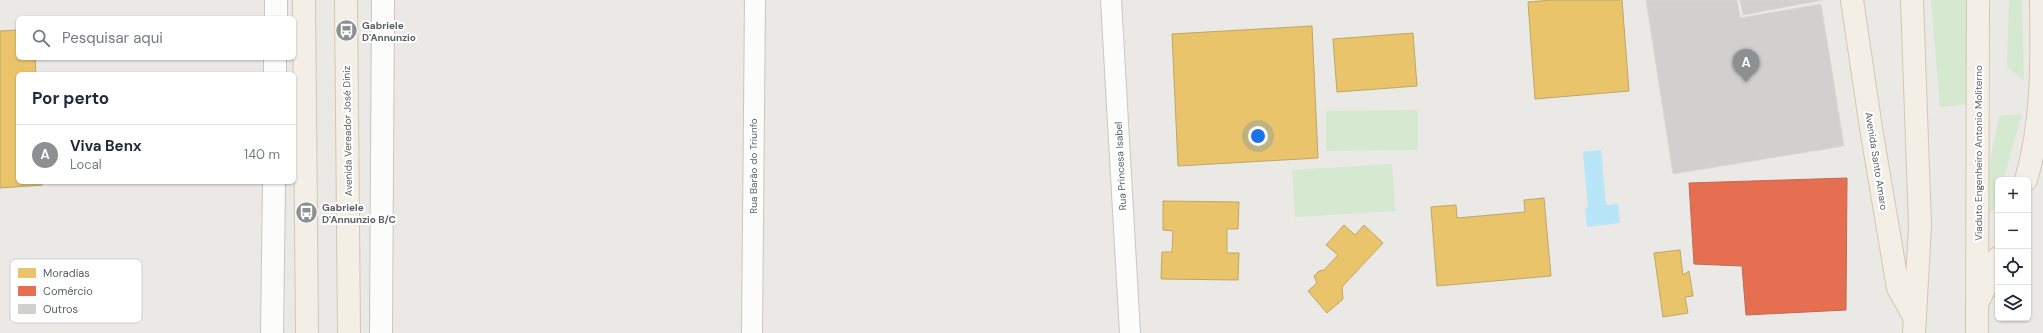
<!DOCTYPE html>
<html lang="pt">
<meta charset="utf-8">
<style>
:root{--surface:#fff;--page:#f2f2f3;--text:#1f2937;--muted:#747a83;--line:#e0e1e3;--accent:#8d9091}
body{margin:0;font-family:"DM Sans",sans-serif;background:var(--page);color:var(--text)}
.controls{position:absolute;right:12px;bottom:12px;display:grid;overflow:hidden;border-radius:6px;box-shadow:0 1px 3px #0004}
.controls button{width:36px;height:36px;display:grid;place-items:center;padding:0;border:0;border-bottom:1px solid var(--line);background:var(--surface);color:var(--text);font:20px sans-serif}
.you{position:absolute;left:1258px;top:136px;width:14px;height:14px;margin:-10px;border:3px solid #fff;border-radius:50%;background:#1a73e8;box-shadow:0 0 0 6px #1a73e833}
.badge{display:grid;place-items:center;width:26px;height:26px;border-radius:50%;background:var(--accent);color:#fff;font-size:13px;font-weight:700}
.pin{position:absolute;translate:-50% -33px;filter:drop-shadow(0 1px 2px #0008)}
.pin::after{content:'';position:absolute;top:21px;width:14px;height:12px;background:inherit;clip-path:polygon(0 0,100% 0,50% 100%)}
.list{margin:0;padding:0;list-style:none}
h2{display:flex;justify-content:space-between;align-items:center;height:52px;margin:0;padding:0 16px;font-size:17px}
h2 small{font-size:13px;font-weight:400;color:var(--muted)}
.list li{display:grid;grid-template-columns:26px 1fr auto;gap:12px;align-items:center;box-sizing:border-box;height:60px;padding:0 16px;border-top:1px solid var(--line)}
.list b{display:block;font-size:15px;white-space:nowrap}
.list p{margin:0;font-size:13px;white-space:nowrap;color:var(--muted)}
.list em{font-size:13px;font-style:normal;color:var(--muted)}
.icon{flex:none;width:22px;height:22px;fill:none;stroke:currentColor;stroke-width:2;stroke-linecap:round;stroke-linejoin:round}
.map{position:relative;flex:none;width:2043px;height:333px;overflow:hidden}
.search{position:absolute;background:var(--surface);box-shadow:0 1px 3px #0004;left:16px;top:16px;width:280px;height:44px;display:flex;align-items:center;gap:10px;box-sizing:border-box;padding:0 14px;border-radius:6px;color:var(--muted);font-size:15px}
.panel{position:absolute;background:var(--surface);box-shadow:0 1px 3px #0004;left:16px;top:72px;width:280px;height:112px;border-radius:6px}
.map>svg:first-child{display:block}
.green{fill:#d5e8d0}
.water{fill:#b8e5f7}
.homes{fill:#e9c46a;stroke:#bea668}
.shops{fill:#e76f51;stroke:#bd6a57}
.building{fill:#d2d0ce;stroke:#dad8d4}
.lines{fill:none;stroke-linecap:round;stroke-linejoin:round}
.minor-casing{stroke:#c6c7c6;stroke-width:22}
.tertiary-casing{stroke:#c6c7c6;stroke-width:24}
.primary-casing{stroke:#d4c6b2;stroke-width:24}
.minor{stroke:#fcfcfb;stroke-width:20}
.tertiary{stroke:#fcfcfb;stroke-width:22}
.primary{stroke:#f3efe7;stroke-width:22}
.labels{text-anchor:middle;stroke-width:4;stroke-linejoin:round;paint-order:stroke}
.poi-label{font-size:10px;font-weight:bold;fill:#5b6064;stroke:#fff;text-anchor:start}
.street-label{font-size:10px;fill:#5b6064;stroke:#fff}
.key{fill:#fff;stroke:#cecfd0;stroke-width:1}
.key-label{font-size:11px;fill:#5b6064}
</style>
<div class="map">
<svg width="2043" height="333" viewBox="0 0 2043 333">
<rect width="100%" height="100%" fill="#ebe9e5"/>
<!-- green -->
<g class="green">
<path d="M1931,0H1966L1970,104L1940,107Z"/>
<path d="M2009,0H2022L2024,81L2007,67Z"/>
<path d="M1418,110V150L1326,151V111Z"/>
<path d="M2022,114L2003,180H1998C1998,194 1999,209 1986,217L1979,216L1999,116Z"/>
<path d="M1392,164L1395,211L1295,217L1292,170Z"/>
</g>
<!-- water -->
<path class="water" d="M1601,150L1606,205L1618,204L1620,223L1587,227L1585,208L1588,207L1583,152Z"/>
<!-- homes -->
<g class="homes">
<path d="M1552,0H1622L1629,91L1535,99L1528,2Z"/>
<path d="M1312,26L1318,158L1178,166L1172,34Z"/>
<path d="M18,30V58H35L36,74H18V182H42V185L0,188V31Z"/>
<path d="M1413,33L1417,86L1337,92L1333,39Z"/>
<path d="M1544,198L1551,276L1437,286L1431,207L1456,205L1457,218L1525,212L1524,200Z"/>
<path d="M1163,201L1239,202L1238,229H1227V253H1239L1238,280L1161,279L1162,252H1172L1173,231L1163,230Z"/>
<path d="M1344,225L1355,235L1364,225L1383,243L1342,287L1343,299L1327,313L1308,291L1317,283L1314,276L1319,271L1324,270L1338,255L1326,245Z"/>
<path d="M1680,250L1683,275L1689,271L1693,296L1685,297L1688,313L1663,317L1654,253Z"/>
</g>
<!-- shops -->
<path class="shops" d="M1847,178L1846,310L1746,315L1742,266L1694,264L1689,183Z"/>
<!-- building -->
<g class="building">
<path d="M1646,0H1737L1740,18L1821,4L1844,146L1673,174Z"/>
<path d="M1740,0H1823L1743,15Z"/>
</g>
<g class="lines">
<defs>
<g id="minor">
<path d="M1111,0L1130,333"/>
<path d="M752,333L755,0"/>
</g>
<g id="tertiary">
<path d="M276,18V0"/>
<path d="M275,74V58"/>
<path d="M272,333L274,182"/>
<path d="M381,333L383,0"/>
</g>
<g id="primary">
<path d="M304,0L307,333"/>
<path d="M346,0L349,333"/>
<path d="M1852,0L1871,128L1898,288L1915,318"/>
<path d="M1912,0L1920,226L1914,333"/>
<path d="M2026,180C2043,121 2042,61 2041,0"/>
<path d="M1980,298L1998,258"/>
<path d="M1977,333L1978,0"/>
</g>
</defs>
<!-- minor casing -->
<use href="#minor" class="minor-casing"/>
<!-- tertiary casing -->
<use href="#tertiary" class="tertiary-casing"/>
<!-- primary casing -->
<use href="#primary" class="primary-casing"/>
<!-- minor -->
<use href="#minor" class="minor"/>
<!-- tertiary -->
<use href="#tertiary" class="tertiary"/>
<!-- primary -->
<use href="#primary" class="primary"/>
</g>
<!-- icons -->
<defs>
<symbol id="bus-disc" viewBox="-11 -11 22 22"><circle r="9.5" fill="#8d9091" stroke="#fff"/><path d="M-5-6H5V4H4V6H2V4H-2V6H-4V4H-5ZM-3.5-4V0h7V-4ZM-3.5 1.2v1.5H-2V1.2ZM2 1.2v1.5H3.5V1.2Z" fill="#fff"/></symbol>
</defs>
<g fill-rule="evenodd">
<use href="#bus-disc" x="334" y="18" width="25" height="25"/>
<use href="#bus-disc" x="294" y="200" width="25" height="25"/>
</g>
<g class="labels">
<!-- poi labels -->
<g class="poi-label">
<text x="362" y="29">Gabriele<tspan x="362" dy="12">D'Annunzio</tspan></text>
<text x="322" y="211">Gabriele<tspan x="322" dy="12">D'Annunzio B/C</tspan></text>
</g>
<!-- street labels -->
<g class="street-label">
<text transform="translate(347 131) rotate(-91)" y="4">Avenida Vereador José Diniz</text>
<text transform="translate(1978 153) rotate(-90)" y="4">Viaduto Engenheiro Antonio Moliterno</text>
<text transform="translate(1877 161) rotate(81)" y="4">Avenida Santo Amaro</text>
<text transform="translate(753 166) rotate(-90)" y="4">Rua Barão do Triunfo</text>
<text transform="translate(1120 166) rotate(-93)" y="4">Rua Princesa Isabel</text>
</g>
</g>
<!-- legend -->
<rect x="10" y="259" width="132" height="64" rx="6" class="key"/>
<rect x="18" y="268" width="18" height="10" fill="#e9c46a"/>
<rect x="18" y="286" width="18" height="10" fill="#e76f51"/>
<rect x="18" y="304" width="18" height="10" fill="#d2d0ce"/>
<g class="key-label">
<text x="43" y="277">Moradias</text>
<text x="43" y="295">Comércio</text>
<text x="43" y="313">Outros</text>
</g>
</svg>
<div class="controls">
<button>+</button>
<button>−</button>
<button><svg class="icon" aria-label="locate" viewBox="0 0 24 24"><circle cx="12" cy="12" r="6"/><path d="M12 2v4M12 18v4M2 12h4M18 12h4"/></svg></button>
<button><svg class="icon" aria-label="layers" viewBox="0 0 24 24"><path d="M12 4l9 5-9 5-9-5zM3 14l9 5 9-5"/></svg></button>
</div>
<div class="you"></div>
<div class="pin badge" style="left:1746px;top:82px">A</div>
<div class="search"><svg class="icon" aria-label="search" viewBox="0 0 24 24"><circle cx="10" cy="10" r="6"/><path d="M15 15l6 6"/></svg>Pesquisar aqui</div>
<section class="panel">
<h2>Por perto<small></small></h2>
<ul class="list">
<li><span class="badge">A</span><div><b>Viva Benx</b><p>Local</p></div><em>140 m</em></li>
</ul>
</section>
</div>
